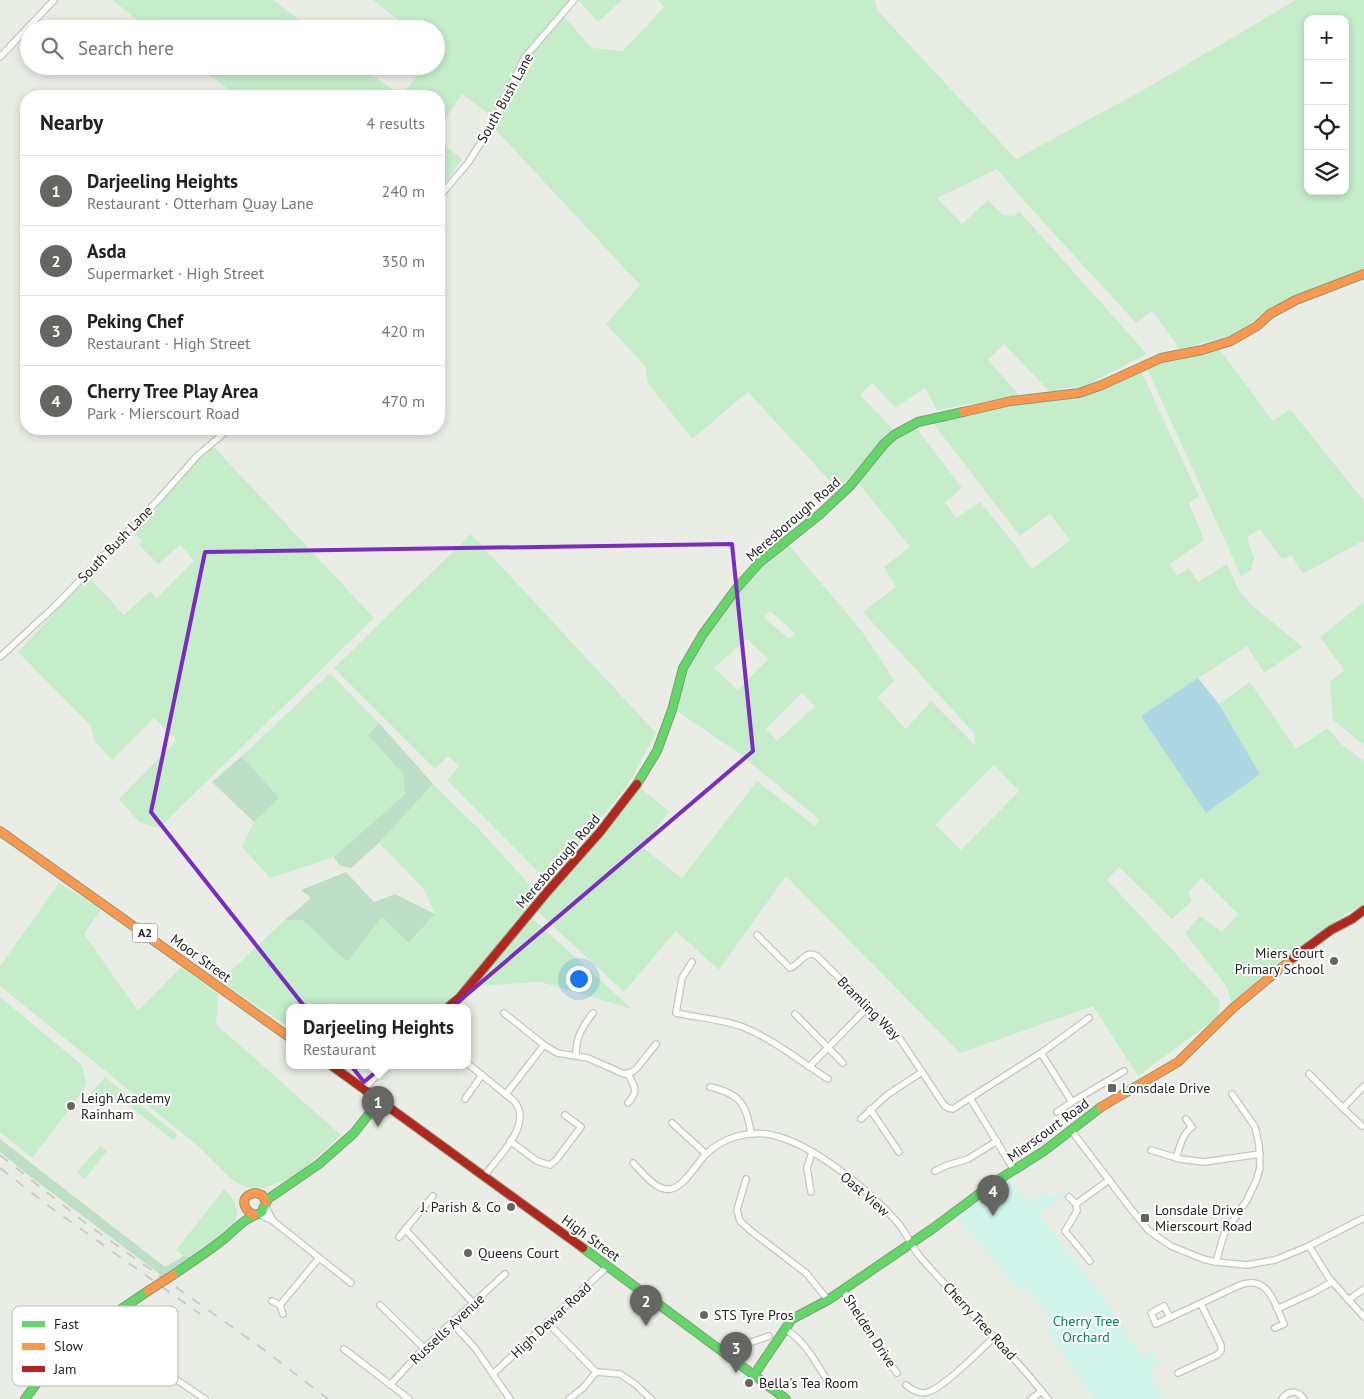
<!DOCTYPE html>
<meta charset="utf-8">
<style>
:root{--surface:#fff;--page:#f2f2f2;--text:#202124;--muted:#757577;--line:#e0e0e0;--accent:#656664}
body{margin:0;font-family:"PT Sans",sans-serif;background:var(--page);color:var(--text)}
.controls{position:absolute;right:15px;top:15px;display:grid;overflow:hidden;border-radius:10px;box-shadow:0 2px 8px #0003}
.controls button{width:45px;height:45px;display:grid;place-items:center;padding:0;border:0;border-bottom:1px solid var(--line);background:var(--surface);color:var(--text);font:25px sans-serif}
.you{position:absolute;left:578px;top:978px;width:18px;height:18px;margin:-12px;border:4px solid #fff;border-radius:50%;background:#1a73e8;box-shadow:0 0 0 8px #1a73e833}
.badge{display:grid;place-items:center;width:32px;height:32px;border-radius:50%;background:var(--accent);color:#fff;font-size:16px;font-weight:700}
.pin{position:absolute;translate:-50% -41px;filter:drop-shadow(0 1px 2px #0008)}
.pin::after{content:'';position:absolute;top:26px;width:18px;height:15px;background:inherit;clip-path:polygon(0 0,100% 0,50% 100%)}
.popup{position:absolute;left:286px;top:1004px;width:185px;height:65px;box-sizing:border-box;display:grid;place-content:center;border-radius:10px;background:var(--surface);filter:drop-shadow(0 1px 4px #0005);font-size:16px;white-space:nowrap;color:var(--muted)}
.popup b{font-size:19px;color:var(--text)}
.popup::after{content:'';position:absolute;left:50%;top:100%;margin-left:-10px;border:10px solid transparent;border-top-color:var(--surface)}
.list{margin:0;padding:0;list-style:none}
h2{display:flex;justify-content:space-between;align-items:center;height:65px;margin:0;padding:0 20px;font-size:21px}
h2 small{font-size:16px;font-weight:400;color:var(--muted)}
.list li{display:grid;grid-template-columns:32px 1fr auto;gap:15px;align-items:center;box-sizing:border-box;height:70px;padding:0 20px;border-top:1px solid var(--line)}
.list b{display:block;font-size:19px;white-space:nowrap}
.list p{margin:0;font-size:16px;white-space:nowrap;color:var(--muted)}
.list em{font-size:16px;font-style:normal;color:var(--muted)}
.icon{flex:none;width:28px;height:28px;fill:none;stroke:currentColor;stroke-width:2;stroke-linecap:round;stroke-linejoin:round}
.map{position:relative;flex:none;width:1364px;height:1399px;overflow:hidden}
.search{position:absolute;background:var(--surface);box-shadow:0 2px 8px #0003;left:20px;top:20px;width:425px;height:55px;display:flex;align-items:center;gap:12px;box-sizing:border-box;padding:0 18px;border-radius:28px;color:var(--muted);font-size:19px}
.panel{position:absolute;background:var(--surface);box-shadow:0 2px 8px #0003;left:20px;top:90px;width:425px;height:345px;border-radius:20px}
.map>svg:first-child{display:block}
.grass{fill:#c5edca;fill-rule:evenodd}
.forest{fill:#bcdec7}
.park{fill:#d1f5ea}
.pitch{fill:#aed7e4}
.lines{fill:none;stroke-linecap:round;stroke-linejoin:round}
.street-casing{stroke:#c4c5c2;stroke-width:8}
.fast-casing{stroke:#84987e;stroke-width:10}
.slow-casing{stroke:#84987e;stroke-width:10}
.jam-casing{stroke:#84987e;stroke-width:10}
.street{stroke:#fcfcfb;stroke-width:5.5}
.fast{stroke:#63d668;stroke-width:8}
.slow{stroke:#ff974d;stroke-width:8}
.jam{stroke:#b3261e;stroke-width:8}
.rail{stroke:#cacac9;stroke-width:2;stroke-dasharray:10 10;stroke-linecap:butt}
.slow-bridge-casing{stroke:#84987e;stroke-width:10;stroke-linecap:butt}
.slow-bridge{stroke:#ff974d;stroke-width:8}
.marked{fill:none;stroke:#7b2cbf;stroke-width:4;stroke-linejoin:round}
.poi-dot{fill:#656664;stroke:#fff;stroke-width:2}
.labels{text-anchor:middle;stroke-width:4;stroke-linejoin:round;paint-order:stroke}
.shield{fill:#fff;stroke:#626262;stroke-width:1}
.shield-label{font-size:12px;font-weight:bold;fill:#1e1e1e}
.street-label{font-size:14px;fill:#1e1e1e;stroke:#fff}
.poi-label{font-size:14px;fill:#1e1e1e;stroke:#fff;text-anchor:start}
.park-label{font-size:14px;fill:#058265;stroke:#fff}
.key{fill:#fff;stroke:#bcbcbc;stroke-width:1}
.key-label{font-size:14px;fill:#1e1e1e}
</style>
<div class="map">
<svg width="1364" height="1399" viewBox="0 0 1364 1399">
<rect width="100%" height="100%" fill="#eaede6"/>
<!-- grass -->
<g class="grass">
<path d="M112,0H273L311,29H150Z"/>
<path d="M373,0H570L548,24L529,51L493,117L462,94L439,128V96H237L198,66H360L401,96L425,66H436L438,50L436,49V29H410Z"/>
<path d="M578,0H622L598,22Z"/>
<path d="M658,0H875L877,10L1016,159L1145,89L1296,0H1364V270L1269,308L1237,334L1180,349L1152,311L1136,323L1027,204L997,169L937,198L962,224L988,200L1003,215L1014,216L1019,211L1147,354L1087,385L1049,391L1004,344L988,360L1019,395L937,410L925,388L895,408L872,382L860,395L892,428L838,490L748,392L692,439L648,383L645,366L606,324L640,285L494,128L528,59L563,16L592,48L623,51L664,7ZM1308,19H1345V191H1308Z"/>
<path d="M439,141L462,159L439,192Z"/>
<path d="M1218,347L1273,421L1290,409L1364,501V540L1303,574L1291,555L1282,559L1260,529L1247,537L1254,559L1251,570L1241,576L1147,368L1161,361Z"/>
<path d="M1141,371L1199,496L1189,503L1204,540L1170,564L1177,576L1189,568L1198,582L1227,564L1238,589L1251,604L1302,647L1264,673L1247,646L1141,716L1260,774L1219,704L1250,682L1296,749L1328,728L1342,745L1364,761V906L1347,913L1286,956L1231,1003L1227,987L1185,933L1200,916L1222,932L1238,914L1202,878L1188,892L1192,901L1172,919L1119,867L1107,880L1220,1001L1218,1017L1138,1076L1093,1006L960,1053L786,876L719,970L676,931L624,992L537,911L612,823L639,787L669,811L643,848L682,878L757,781L815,826L820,820L740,754L674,709L696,650L745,585L787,543L861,630L894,680L878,698L906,729L931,701L975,745L974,733L863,612L896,587L884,567L910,547L857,481L894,438L915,426L962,488L945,502L956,518L980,502L1013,542L1032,569L1070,540L1050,514L1020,536L932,422L1025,402L1080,396ZM770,611L795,633L789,639L764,618ZM747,639L768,659L738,690L714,668ZM802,693L815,706L777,741L766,729ZM994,765L1019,791L961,850L935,825Z"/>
<path d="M212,445L374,618L159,828L139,822L119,799L177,740L154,718L112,760L94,741L91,726L18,652L88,576L124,615L150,591L157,598L194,561L180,545L158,564L140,546L141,540L131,529Z"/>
<path d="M471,534L656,733L628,785L548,882L447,780L459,766L448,756L435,769L334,668Z"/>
<path d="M1364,602V745L1333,720L1330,682L1344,670L1320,637Z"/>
<path d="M330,673L379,723L368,735L403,774L405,794L334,857L270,878L242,847L254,822L279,798L242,756Z"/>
<path d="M433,784L479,829L538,894L458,991L439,1008H289V1027L220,981L285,920H303L347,962L382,917L410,943L435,914L423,888L379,843Z"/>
<path d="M59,883L101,909L84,934L138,1011L181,967L218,994L216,1024L341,1135L296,1176L264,1188L245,1187L231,1179L197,1145L0,986V966Z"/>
<path d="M531,917L632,1009L541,982L476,986Z"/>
<path d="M0,997L82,1065L86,1081L84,1090L32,1158L0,1132Z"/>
<path d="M105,1077L178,1135L173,1140L118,1097L96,1099L90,1094Z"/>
<path d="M100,1146L107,1151L85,1179L77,1172Z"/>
<path d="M224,1189C257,1220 220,1240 194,1258L184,1256L176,1250Z"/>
</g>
<!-- forest -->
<g class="forest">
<path d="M379,723L433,784L379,843L351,868L339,865L334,857L405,794L403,774L368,735Z"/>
<path d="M242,756L279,798L254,822L212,782Z"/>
<path d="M346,872L374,902L395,894L435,914L409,943L382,917L347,962L303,920H285L311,898L301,890Z"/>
<path d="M0,1139L165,1267L184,1256L194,1258L165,1278L27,1174L0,1152Z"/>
</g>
<!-- park -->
<path class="park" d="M1010,1179L1028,1203L1046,1191L1050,1198L1058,1192L1063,1197L1039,1215L1104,1297L1140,1356L1152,1351L1160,1363L1149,1372L1164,1399H1094L1047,1330L1053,1320L1024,1286L1019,1291L982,1246L957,1219Z"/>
<!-- pitch -->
<path class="pitch" d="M1198,678L1219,704L1260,774L1206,813L1141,716Z"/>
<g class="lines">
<defs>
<g id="street">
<path d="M0,57L54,0"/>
<path d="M439,197L468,163L490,128L525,57L574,0"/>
<path d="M0,657L54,607L159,499L197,456L229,429"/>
<path d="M757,935L790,968C801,964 805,949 817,956L900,1039L944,1105L948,1108L953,1109L959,1105L1041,1053L1089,1018"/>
<path d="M692,962L682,978L676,1013C698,1018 722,1019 743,1027C773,1039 801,1062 828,1079"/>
<path d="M504,1013L544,1045"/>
<path d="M795,1014L843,1063"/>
<path d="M1041,1053L1072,1102L1124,1071"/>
<path d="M576,1055C576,1037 582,1027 593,1013"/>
<path d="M467,1063L514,1101C534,1124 498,1157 484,1176"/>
<path d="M809,1067L868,1007"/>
<path d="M1309,1074L1343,1108"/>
<path d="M710,1087C739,1093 747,1104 751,1134"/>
<path d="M364,1088L387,1066"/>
<path d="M506,1094L544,1045L557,1053L588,1058L624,1074L632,1072L637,1068L656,1044"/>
<path d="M970,1098L1014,1170"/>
<path d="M465,1099L482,1075"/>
<path d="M628,1103C639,1091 635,1087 628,1074"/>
<path d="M870,1109L899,1152"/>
<path d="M1057,1112L1072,1102"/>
<path d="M861,1119L887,1095L922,1072"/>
<path d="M672,1123L706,1154"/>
<path d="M1362,1126L1343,1108L1364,1086"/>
<path d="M1071,1130L1134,1213L1149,1231L1171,1246L1203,1259L1216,1262L1247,1265L1275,1260L1309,1246L1364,1218"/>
<path d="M510,1141L537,1161L550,1165L556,1160L581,1127L565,1115"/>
<path d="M1151,1150L1180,1159L1204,1162L1260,1154"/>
<path d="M1176,1158C1180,1147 1182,1134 1192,1127L1186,1119"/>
<path d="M633,1163C641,1171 653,1187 665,1189C681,1193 696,1164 706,1154C724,1137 749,1130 772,1135C814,1144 871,1192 898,1223C907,1234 912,1247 921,1258C963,1306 1009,1349 1048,1399"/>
<path d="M935,1171L945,1166L968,1159L997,1141"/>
<path d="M746,1179L737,1210L740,1221L751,1231L806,1273L828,1300"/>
<path d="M811,1192L807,1168L812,1152"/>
<path d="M1069,1197L1076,1204L1077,1211L1065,1231L1090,1261"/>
<path d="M1076,1204L1109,1180"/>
<path d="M265,1205L273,1221"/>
<path d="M259,1214L273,1221L351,1283"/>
<path d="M405,1229L473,1303"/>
<path d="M399,1237L433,1196"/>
<path d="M1309,1246L1329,1278L1364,1317"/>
<path d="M1216,1262L1224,1234L1247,1200L1256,1181L1260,1168L1259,1145L1255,1127L1232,1094"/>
<path d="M843,1290L869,1335L897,1373"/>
<path d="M1348,1300L1364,1289"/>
<path d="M272,1301L280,1305L283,1314"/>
<path d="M280,1305L319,1258"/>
<path d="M380,1305L424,1348"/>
<path d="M1277,1309L1312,1293L1332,1282"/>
<path d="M1170,1317L1164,1306L1151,1313L1156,1324L1240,1285C1268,1274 1275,1304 1284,1324L1275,1328"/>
<path d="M547,1322L596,1372L620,1374L635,1384L651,1399"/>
<path d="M452,1323L475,1348L510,1399"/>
<path d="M785,1329C806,1341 817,1365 830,1385"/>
<path d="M344,1349L409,1399"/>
<path d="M727,1355L735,1348L769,1336"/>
<path d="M155,1365L205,1399"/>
<path d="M1178,1373L1217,1355L1221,1351V1345L1201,1304"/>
<path d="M493,1374L608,1266"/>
<path d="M390,1385L424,1348L505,1274"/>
<path d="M906,1385C912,1390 920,1395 928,1392C943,1388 982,1349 994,1337"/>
<path d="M569,1399L583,1388L596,1372"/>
<path d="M1031,1399L1042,1391"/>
<path d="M1282,1399C1288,1390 1298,1390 1304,1399"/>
</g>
<g id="fast">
<path d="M637,784L657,751L672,710L683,668L703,634L736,589L760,562L819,515L850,486L884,444L894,435L918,422L963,412"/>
<path d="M583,1248L786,1399"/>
<path d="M173,1275C190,1263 209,1251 225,1238C237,1228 246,1217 261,1213L268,1199L319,1164L354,1133L380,1100"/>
<path d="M754,1375L792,1319L828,1300L932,1229L995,1182L1044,1151L1101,1107"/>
<path d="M25,1399L57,1356L74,1341L148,1291"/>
</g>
<g id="slow">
<path d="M963,412L1011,401L1079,393L1102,385L1161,358L1202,350L1231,341L1257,326L1270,314L1296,300L1364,274"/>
<path d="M0,831L289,1037"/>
<path d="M1101,1107L1178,1062L1233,1008L1293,958"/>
<path d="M254,1215C241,1208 240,1195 256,1193L262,1195L266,1202"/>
</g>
<g id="jam">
<path d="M1293,958L1331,930L1352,919L1364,910"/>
<path d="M447,1008L460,997L547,892L600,832L637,784"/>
<path d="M332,1066L583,1248"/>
</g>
</defs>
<!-- street casing -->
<use href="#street" class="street-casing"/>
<!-- fast casing -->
<use href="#fast" class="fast-casing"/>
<!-- slow casing -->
<use href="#slow" class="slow-casing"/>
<!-- jam casing -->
<use href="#jam" class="jam-casing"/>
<!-- street -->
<use href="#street" class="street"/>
<!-- fast -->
<use href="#fast" class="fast"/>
<!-- slow -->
<use href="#slow" class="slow"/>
<!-- jam -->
<use href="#jam" class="jam"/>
<!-- rail -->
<g class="rail">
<path d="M0,1155L88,1225L259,1346L328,1399"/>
<path d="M0,1168L50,1207L200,1314"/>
</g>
<defs>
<path id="slow-bridge" d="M148,1291L173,1275"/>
</defs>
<!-- slow-bridge casing -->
<use href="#slow-bridge" class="slow-bridge-casing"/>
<!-- slow-bridge -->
<use href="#slow-bridge" class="slow-bridge"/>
</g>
<!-- marked area -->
<path class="marked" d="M732,544L753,751L364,1082L151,812L205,552Z"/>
<!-- markers -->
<g class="poi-dot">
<circle cx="1334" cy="961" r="5"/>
<rect x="1107" y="1083" width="10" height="10" rx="2.5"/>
<circle cx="71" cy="1106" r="5"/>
<circle cx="511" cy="1207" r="5"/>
<rect x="1140" y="1213" width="10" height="10" rx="2.5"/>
<circle cx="468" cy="1253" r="5"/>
<circle cx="704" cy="1315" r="5"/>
<circle cx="749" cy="1383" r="5"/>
</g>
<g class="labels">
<!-- shield labels -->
<rect class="shield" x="132.5" y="923.5" width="25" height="19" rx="4"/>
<g class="shield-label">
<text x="145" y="937">A2</text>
</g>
<!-- street labels -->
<g class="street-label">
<text transform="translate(505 98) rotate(-61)" y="5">South Bush Lane</text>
<text transform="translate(793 519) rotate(-41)" y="5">Meresborough Road</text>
<text transform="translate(115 544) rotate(-46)" y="5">South Bush Lane</text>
<text transform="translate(558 861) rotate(-49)" y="5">Meresborough Road</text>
<text transform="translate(201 958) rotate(36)" y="5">Moor Street</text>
<text transform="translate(869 1008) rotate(45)" y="5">Bramling Way</text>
<text transform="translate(1048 1130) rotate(-36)" y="5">Mierscourt Road</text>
<text transform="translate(865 1194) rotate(41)" y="5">Oast View</text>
<text transform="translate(591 1238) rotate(36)" y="5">High Street</text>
<text transform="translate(551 1320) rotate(-43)" y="5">High Dewar Road</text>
<text transform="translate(980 1321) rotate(47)" y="5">Cherry Tree Road</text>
<text transform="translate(447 1329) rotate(-43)" y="5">Russells Avenue</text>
<text transform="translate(870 1331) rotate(57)" y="5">Shelden Drive</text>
</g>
<!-- poi labels -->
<g class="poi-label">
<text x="1324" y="958" text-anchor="end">Miers Court<tspan x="1324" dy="16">Primary School</tspan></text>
<text x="1122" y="1093">Lonsdale Drive</text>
<text x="81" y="1103">Leigh Academy<tspan x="81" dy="16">Rainham</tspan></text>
<text x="501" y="1212" text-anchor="end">J. Parish &amp; Co</text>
<text x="1155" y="1215">Lonsdale Drive<tspan x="1155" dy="16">Mierscourt Road</tspan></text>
<text x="478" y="1258">Queens Court</text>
<text x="714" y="1320">STS Tyre Pros</text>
<text x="759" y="1388">Bella's Tea Room</text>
</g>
<!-- park labels -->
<g class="park-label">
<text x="1086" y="1326">Cherry Tree<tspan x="1086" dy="16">Orchard</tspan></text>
</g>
</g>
<!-- legend -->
<rect x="12" y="1306" width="166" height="80" rx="8" class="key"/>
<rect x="22" y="1321" width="23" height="6" fill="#63d668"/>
<rect x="22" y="1343" width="23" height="7" fill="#ff974d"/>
<rect x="22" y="1366" width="23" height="6" fill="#b3261e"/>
<g class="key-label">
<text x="54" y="1329">Fast</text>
<text x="54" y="1351">Slow</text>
<text x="54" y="1374">Jam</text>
</g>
</svg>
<div class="controls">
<button>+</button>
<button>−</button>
<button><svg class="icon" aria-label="locate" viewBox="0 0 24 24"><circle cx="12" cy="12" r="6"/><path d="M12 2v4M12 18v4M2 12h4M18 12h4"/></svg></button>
<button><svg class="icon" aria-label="layers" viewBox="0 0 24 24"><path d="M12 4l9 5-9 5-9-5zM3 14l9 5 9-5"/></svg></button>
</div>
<div class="you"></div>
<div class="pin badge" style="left:378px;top:1127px">1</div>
<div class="popup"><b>Darjeeling Heights</b>Restaurant</div>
<div class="pin badge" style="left:646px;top:1326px">2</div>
<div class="pin badge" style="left:736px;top:1373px">3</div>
<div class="pin badge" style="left:993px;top:1216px">4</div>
<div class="search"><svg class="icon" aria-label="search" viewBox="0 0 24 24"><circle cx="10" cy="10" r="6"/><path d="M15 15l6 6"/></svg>Search here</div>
<section class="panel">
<h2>Nearby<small>4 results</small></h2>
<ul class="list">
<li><span class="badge">1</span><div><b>Darjeeling Heights</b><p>Restaurant · Otterham Quay Lane</p></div><em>240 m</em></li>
<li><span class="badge">2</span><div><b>Asda</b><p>Supermarket · High Street</p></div><em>350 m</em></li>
<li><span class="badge">3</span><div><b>Peking Chef</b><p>Restaurant · High Street</p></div><em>420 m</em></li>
<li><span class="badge">4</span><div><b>Cherry Tree Play Area</b><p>Park · Mierscourt Road</p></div><em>470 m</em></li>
</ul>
</section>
</div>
